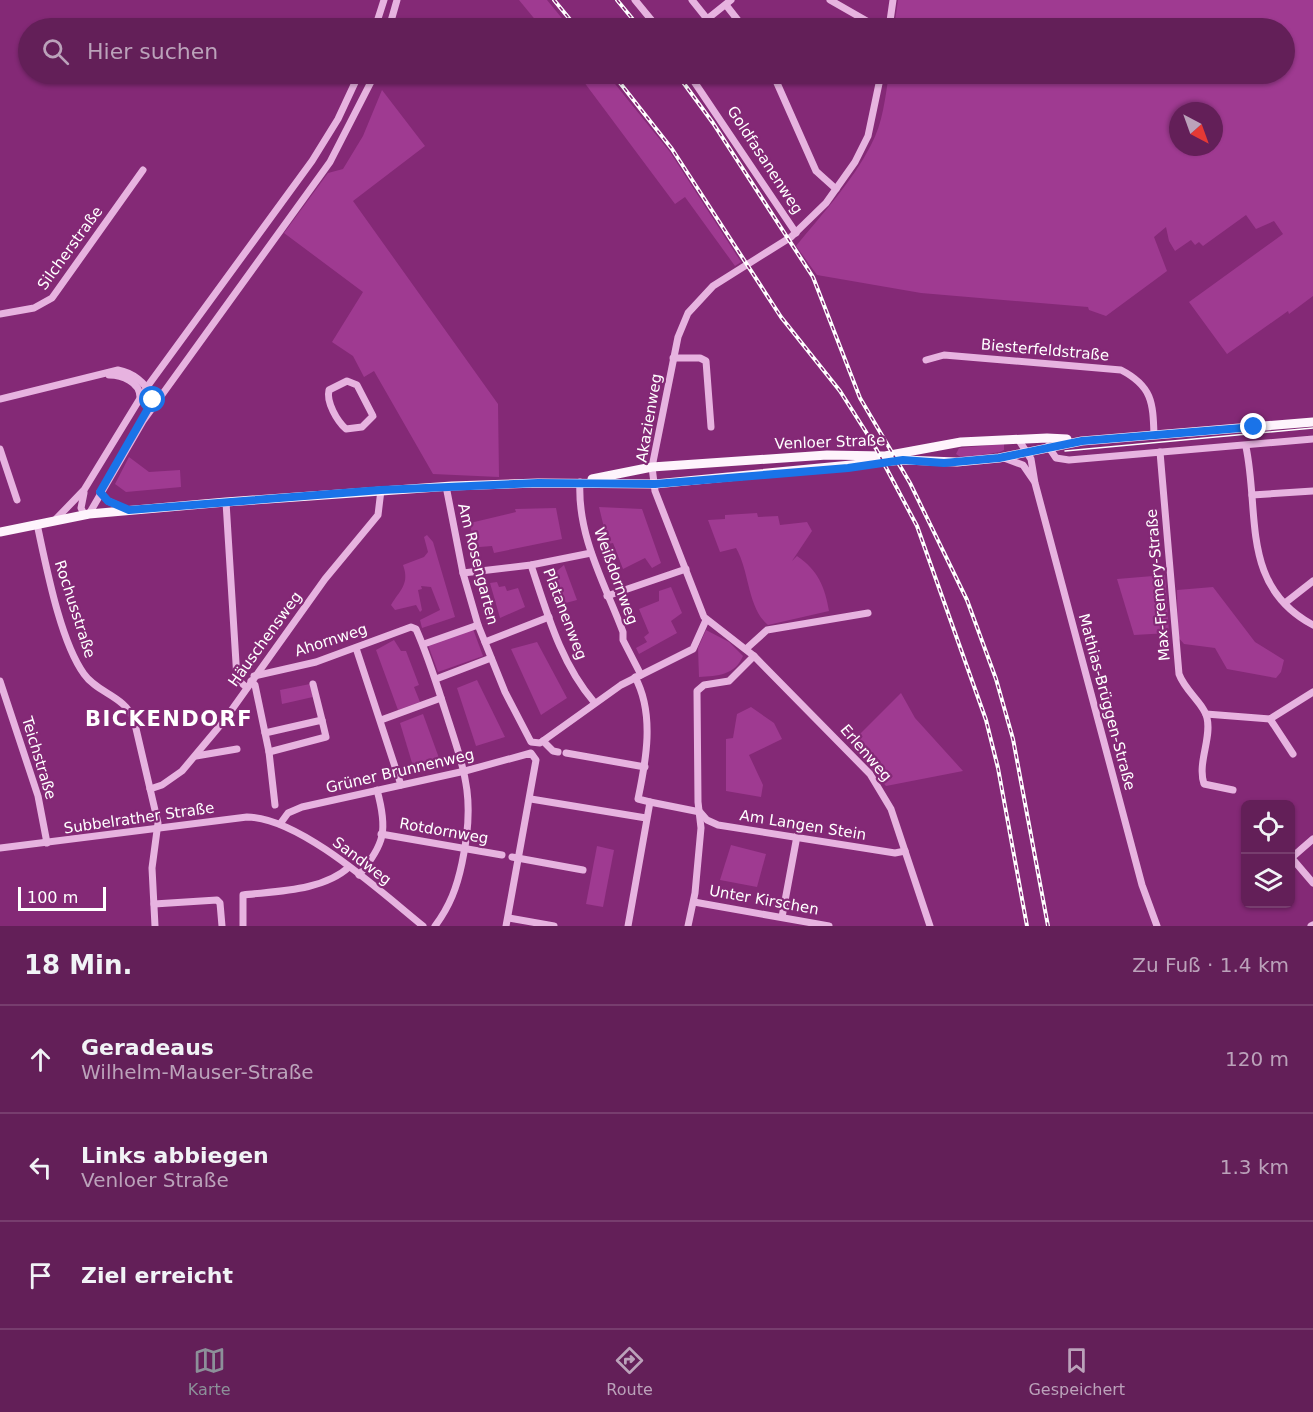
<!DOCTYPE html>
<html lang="de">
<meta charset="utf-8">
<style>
:root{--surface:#631f58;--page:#69275e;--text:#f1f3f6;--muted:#bba2ba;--line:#773d6e;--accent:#8c9099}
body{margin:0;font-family:"DejaVu Sans",sans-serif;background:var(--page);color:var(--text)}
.controls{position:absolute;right:18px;bottom:18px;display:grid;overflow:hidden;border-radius:9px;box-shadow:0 2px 4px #0004}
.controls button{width:54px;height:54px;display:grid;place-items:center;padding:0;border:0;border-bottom:2px solid var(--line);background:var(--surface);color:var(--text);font:30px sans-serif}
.compass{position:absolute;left:1169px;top:102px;width:54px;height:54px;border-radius:50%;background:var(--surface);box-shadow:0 2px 4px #0004;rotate:139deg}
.scale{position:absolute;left:18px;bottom:15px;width:88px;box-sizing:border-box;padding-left:6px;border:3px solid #fff;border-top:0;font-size:16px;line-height:21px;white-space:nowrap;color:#fff;-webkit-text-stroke:4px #842976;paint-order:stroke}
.stop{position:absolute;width:18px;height:18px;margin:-14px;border:4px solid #1a73e8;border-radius:50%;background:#fff}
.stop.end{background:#1a73e8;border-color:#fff;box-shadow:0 2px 6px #0008}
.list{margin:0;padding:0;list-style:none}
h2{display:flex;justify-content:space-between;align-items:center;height:78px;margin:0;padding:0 24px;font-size:26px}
h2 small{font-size:20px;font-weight:400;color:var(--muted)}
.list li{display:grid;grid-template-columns:39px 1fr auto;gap:18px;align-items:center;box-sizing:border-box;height:108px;padding:0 24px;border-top:2px solid var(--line)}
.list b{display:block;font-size:22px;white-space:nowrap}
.list p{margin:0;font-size:20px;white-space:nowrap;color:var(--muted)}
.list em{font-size:20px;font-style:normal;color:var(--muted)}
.icon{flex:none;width:33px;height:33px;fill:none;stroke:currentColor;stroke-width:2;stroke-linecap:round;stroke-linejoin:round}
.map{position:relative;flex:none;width:1313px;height:926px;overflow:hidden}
.search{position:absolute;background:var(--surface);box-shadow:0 2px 4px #0004;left:18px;right:18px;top:18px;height:66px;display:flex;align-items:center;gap:15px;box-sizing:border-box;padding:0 21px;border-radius:33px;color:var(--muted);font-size:22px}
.sheet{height:402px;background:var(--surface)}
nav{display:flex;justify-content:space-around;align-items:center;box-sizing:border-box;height:84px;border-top:2px solid var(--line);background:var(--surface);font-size:16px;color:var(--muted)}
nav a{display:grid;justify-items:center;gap:3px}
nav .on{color:var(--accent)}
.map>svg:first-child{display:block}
.green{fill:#9f3a91;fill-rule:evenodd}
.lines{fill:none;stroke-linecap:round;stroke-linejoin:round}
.minor{stroke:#e7b3e0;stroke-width:7}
.major{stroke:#fef4fc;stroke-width:9}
.tram{stroke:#fff;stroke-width:1.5}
.rail-casing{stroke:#fff;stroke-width:4}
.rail{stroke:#842976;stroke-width:1.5;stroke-dasharray:4.5;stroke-linecap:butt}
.route{stroke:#1a73e8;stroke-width:8}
.labels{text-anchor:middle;stroke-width:4.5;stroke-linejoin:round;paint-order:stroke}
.street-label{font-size:15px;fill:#fff;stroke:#842976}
.district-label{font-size:21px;font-weight:bold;letter-spacing:1.5px;fill:#fff;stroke:#842976}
</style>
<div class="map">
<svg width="1313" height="926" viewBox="0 0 1313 926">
<rect width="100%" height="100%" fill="#842976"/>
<!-- green -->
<g class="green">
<path d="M519,0H547L570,28H542Z"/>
<path d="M898,0H1313V296L1289,314L1288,311L1227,354L1189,302L1283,234L1274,221L1256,229L1246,215L1203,246L1199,242L1195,245L1191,240L1175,251L1169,241L1166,227L1154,237L1167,271L1106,316L1089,310L1088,307L921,293L817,275L796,246C822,214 852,182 871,145C883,123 885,98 889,74H1284V28H894ZM1178,111H1214V147H1178Z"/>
<path d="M578,74H607L670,152L741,262L735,266L685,197L675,204Z"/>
<path d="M382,90L425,146L353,201L498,404L499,477L433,474L374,371L364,377L353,356L332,342L363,292L284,233L328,173L343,169L363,136Z"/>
<path d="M1004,444V450L1000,452L962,458L956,454L959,448Z"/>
<path d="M129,457L149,472L180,470L181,487L126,492L115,484Z"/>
<path d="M599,507L642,509L661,563L652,568L645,558L623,569L613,543L608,544Z"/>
<path d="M556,508L562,539L494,553L492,546L467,548L466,543L473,541L470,523L516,512L515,509Z"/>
<path d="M757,513L758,517L778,516L780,525L807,522L812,531L792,561L797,556C818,570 825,587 829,611L768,625C747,607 750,572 736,548L720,552L708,520L725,519V515Z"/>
<path d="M427,535L433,542L455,617L422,628L420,620L440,610L431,587L421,586L422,589L418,590L422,610L420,612L416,605L395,610L391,605C400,590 410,584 403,565L424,557L428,552L424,537Z"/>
<path d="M564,565L577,600L562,604L552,575Z"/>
<path d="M1165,575L1169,633L1134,635L1117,579Z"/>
<path d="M497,582L499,587L505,586L507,591L518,588L525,607L500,618L490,583Z"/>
<path d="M671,587L682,613L671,621L677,633L639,654L636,648L647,642L644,637L649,633L639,609L659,601V591Z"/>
<path d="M1213,587L1255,642L1284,660L1281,672L1276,678L1227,669L1215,648L1184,644L1178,637L1177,590Z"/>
<path d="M473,629L483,656L438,672L428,645Z"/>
<path d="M706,630L729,642L743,656C735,675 718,676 699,677L698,648Z"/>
<path d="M394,640L401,651H406L419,685L414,687L420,702L398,710L376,650Z"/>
<path d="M537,642L567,698L541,715L511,649Z"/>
<path d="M477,680L505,737L476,746L457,688Z"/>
<path d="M310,684L313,697L282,704L280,690Z"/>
<path d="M901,693L915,718L963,771L886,786L850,744Z"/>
<path d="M751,707L774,723L782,739L749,755L763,785L761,797L726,791V739L733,738L737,714Z"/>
<path d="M423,714L439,758L413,766L400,723Z"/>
<path d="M731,845L766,854L757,887L720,880Z"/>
<path d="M597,846L614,850L603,907L586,904Z"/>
</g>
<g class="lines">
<!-- minor -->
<g class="minor">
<path d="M635,0L658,28"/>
<path d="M692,0L708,20"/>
<path d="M830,0L879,28"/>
<path d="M726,5L744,28"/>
<path d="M375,28L384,0"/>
<path d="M389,28L397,0"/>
<path d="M696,28L731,0"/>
<path d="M889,28L893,0"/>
<path d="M689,74L796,233"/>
<path d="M773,74L816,171L836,189"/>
<path d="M881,74L868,136L855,162L826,203L791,237L713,286L688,313L678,337L652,467L655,491L704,617L754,656L870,774L891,809L930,926"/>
<path d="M0,314L34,308L52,298L143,170"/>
<path d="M673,358H700L706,361L711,427"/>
<path d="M926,360L944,355L1121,370C1152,386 1153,402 1154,435"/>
<path d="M109,375C122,375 140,382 140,397"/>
<path d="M347,381L357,385L373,416L362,427L346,429C337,421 326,402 329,390Z"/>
<path d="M0,399L118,370C134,373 145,383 153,397L150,406"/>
<path d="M1018,439L1031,459L1035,483L1142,885L1157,926"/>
<path d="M1048,446L1056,458L1069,460L1313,439"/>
<path d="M1246,447C1260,514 1240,586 1313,625"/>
<path d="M0,449L17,500"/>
<path d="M1160,452L1179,674C1185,691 1205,705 1207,718C1212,738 1197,763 1204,784L1233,790"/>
<path d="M1004,458L1023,465L1034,481"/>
<path d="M580,482C577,536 605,584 623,632V640L641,675"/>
<path d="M446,486L463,573L478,625L505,692L531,742L540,743L621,685L693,649L706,620"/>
<path d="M100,492L108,501L128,510"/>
<path d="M1252,495L1313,491"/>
<path d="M226,502L237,679L246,687"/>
<path d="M84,514L81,508L84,493"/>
<path d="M89,514L143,421L330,162L375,74"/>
<path d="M56,519L84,490L147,387L312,161L338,119L359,74"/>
<path d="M37,524C46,565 60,641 84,674C97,693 125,696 134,720L158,823L152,868L155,926"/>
<path d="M531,565C547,613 561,664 594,702"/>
<path d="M463,573L531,565L591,553"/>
<path d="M607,596L686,569"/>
<path d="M1285,603L1313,581"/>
<path d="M485,642L549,617"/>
<path d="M424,644L478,625"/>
<path d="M356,648L401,785"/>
<path d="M746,649L767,630L868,613"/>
<path d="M254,676L316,662L411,627L416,629C428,656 436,682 445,710C465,772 476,798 462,863C457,887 450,906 435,926"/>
<path d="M436,679L491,658"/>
<path d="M0,681L38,796L47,843"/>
<path d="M251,681L255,685L269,752L275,805"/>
<path d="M313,684L322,720"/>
<path d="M1206,714L1270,719L1313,692"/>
<path d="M1270,719L1293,754"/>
<path d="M381,720L441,698"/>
<path d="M265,733L322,720L326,737L269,752"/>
<path d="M543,741L553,751L558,752"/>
<path d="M566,753L645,767"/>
<path d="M196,756L237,749"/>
<path d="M150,789L162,785L182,771L223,722L325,579L378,515L381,490"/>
<path d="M531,799L646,818"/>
<path d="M650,802L700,812L707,820L718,825L895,853L905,851"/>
<path d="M280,824L288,813L302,807L465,771L531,753L536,760L506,926"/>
<path d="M381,834L502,855"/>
<path d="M0,848L247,817C300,817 382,893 423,926"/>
<path d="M1290,856L1313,883"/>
<path d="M512,857L583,870"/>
<path d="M1290,859L1313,839"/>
<path d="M359,875C385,844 388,830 377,790"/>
<path d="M694,902L829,926"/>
<path d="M154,904L217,900L220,903L222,926"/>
<path d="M782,917L797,836"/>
<path d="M509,918L554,926"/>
<path d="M243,926V895C276,891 323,891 349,867"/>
<path d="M628,926L650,802L638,799C646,761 655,714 635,677"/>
<path d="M688,926L695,893L701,828L698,802L697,691L704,685L729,681L754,656"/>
<path d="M1311,926L1313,925"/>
</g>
<!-- major -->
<g class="major">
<path d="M592,479L652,467L827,455L885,456L961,442L1047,438L1067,439"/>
<path d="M0,532L89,514L226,502L452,486L538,483L655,484L903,460L957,462L999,458L1082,441L1313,422"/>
</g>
<!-- tram -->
<path class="tram" d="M1065,451L1313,428"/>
<defs>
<g id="rail">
<path d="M554,0L577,28"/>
<path d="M617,0L640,28"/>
<path d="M613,74L672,149L781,317L840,391L873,443L917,526L986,720L998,768L1027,926"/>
<path d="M677,74L713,123L813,277L860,398L910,483L967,600L996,679L1013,739L1048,926"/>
</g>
</defs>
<!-- rail casing -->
<use href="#rail" class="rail-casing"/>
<!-- rail -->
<use href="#rail" class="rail"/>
</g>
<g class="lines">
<!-- route -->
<path class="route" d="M153,400L100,492L108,501L129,510L381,490L538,483L655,484L848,468L903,460L944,463L999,458L1082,441L1254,427"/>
</g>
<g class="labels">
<!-- street labels -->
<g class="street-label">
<text transform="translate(765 160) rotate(57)" y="5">Goldfasanenweg</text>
<text transform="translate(70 248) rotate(-54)" y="5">Silcherstraße</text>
<text transform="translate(1045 350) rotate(5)" y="5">Biesterfeldstraße</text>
<text transform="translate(649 418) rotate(-80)" y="5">Akazienweg</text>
<text transform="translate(830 442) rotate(-2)" y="5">Venloer Straße</text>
<text transform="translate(478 564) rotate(76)" y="5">Am Rosengarten</text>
<text transform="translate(616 576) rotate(70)" y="5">Weißdornweg</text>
<text transform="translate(1158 585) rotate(-95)" y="5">Max-Fremery-Straße</text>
<text transform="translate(75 609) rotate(72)" y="5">Rochusstraße</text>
<text transform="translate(565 614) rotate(69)" y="5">Platanenweg</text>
<text transform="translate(265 639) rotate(-54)" y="5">Häuschensweg</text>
<text transform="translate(331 640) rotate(-18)" y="5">Ahornweg</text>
<text transform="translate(1107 702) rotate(75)" y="5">Mathias-Brüggen-Straße</text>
<text transform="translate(866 753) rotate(49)" y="5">Erlenweg</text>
<text transform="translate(39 758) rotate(73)" y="5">Teichstraße</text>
<text transform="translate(400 771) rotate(-13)" y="5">Grüner Brunnenweg</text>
<text transform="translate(139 818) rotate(-8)" y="5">Subbelrather Straße</text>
<text transform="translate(803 825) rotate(9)" y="5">Am Langen Stein</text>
<text transform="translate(444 831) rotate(10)" y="5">Rotdornweg</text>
<text transform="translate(362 861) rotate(37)" y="5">Sandweg</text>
<text transform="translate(764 900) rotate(10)" y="5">Unter Kirschen</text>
</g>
<!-- district labels -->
<g class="district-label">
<text x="169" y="726">BICKENDORF</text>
</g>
</g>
</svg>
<div class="controls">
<button><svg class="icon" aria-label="locate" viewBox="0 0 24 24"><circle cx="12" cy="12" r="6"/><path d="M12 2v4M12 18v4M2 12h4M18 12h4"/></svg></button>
<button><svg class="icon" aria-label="layers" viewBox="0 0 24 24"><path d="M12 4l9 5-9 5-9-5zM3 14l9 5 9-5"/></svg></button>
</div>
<svg class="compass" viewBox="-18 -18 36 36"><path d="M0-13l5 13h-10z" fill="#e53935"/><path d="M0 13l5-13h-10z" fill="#bba2ba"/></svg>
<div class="scale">100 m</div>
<div class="stop" style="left:153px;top:400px"></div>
<div class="stop end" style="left:1254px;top:427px"></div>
<div class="search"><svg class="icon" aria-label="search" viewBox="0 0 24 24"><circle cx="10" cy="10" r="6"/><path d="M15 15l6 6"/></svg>Hier suchen</div>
</div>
<section class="sheet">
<h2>18 Min.<small>Zu Fuß · 1.4 km</small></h2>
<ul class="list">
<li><svg class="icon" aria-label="ahead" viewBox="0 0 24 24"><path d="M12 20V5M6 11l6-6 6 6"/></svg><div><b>Geradeaus</b><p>Wilhelm-Mauser-Straße</p></div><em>120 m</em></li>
<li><svg class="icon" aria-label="left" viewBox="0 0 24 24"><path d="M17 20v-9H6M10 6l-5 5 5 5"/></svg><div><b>Links abbiegen</b><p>Venloer Straße</p></div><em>1.3 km</em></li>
<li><svg class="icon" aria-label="arrive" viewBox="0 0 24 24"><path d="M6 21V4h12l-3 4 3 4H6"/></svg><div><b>Ziel erreicht</b></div></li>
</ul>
</section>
<nav>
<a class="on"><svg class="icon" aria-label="map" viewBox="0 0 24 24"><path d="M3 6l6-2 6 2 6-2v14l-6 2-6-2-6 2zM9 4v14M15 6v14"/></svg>Karte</a>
<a><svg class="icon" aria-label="directions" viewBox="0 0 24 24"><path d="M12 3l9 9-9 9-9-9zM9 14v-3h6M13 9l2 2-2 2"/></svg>Route</a>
<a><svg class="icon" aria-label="saved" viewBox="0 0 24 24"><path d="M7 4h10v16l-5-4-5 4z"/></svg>Gespeichert</a>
</nav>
